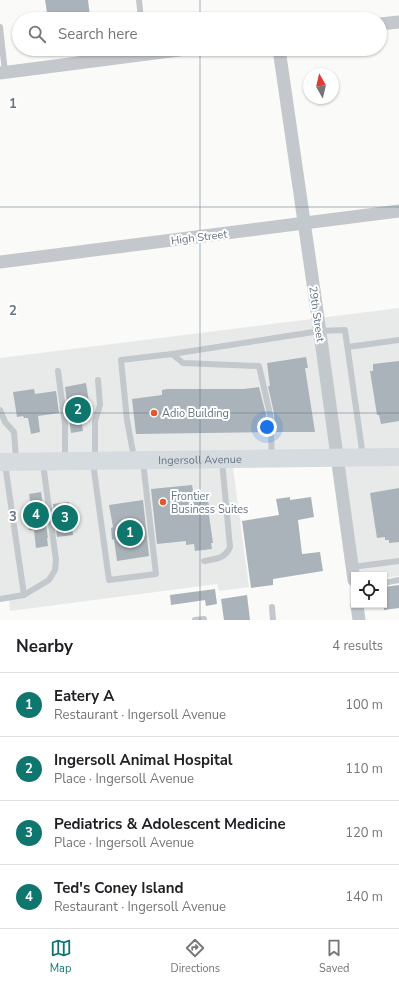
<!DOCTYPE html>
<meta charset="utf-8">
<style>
:root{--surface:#fff;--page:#f6f6f6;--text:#202124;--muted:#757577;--line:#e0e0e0;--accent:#0f766e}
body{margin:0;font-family:"Nunito Sans",sans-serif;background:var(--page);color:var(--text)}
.controls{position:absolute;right:12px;bottom:12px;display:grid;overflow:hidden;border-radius:0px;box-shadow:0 1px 3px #0004}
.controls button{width:36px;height:36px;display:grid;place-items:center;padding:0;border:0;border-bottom:1px solid var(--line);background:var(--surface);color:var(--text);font:20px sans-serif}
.compass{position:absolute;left:303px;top:68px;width:36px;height:36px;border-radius:50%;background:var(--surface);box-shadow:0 1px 3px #0004;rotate:352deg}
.you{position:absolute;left:267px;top:427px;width:14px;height:14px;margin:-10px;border:3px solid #fff;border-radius:50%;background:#1a73e8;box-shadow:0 0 0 6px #1a73e833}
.badge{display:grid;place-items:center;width:26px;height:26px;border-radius:50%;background:var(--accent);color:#fff;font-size:13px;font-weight:700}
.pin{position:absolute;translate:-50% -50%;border:2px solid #fff;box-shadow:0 1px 4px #0006}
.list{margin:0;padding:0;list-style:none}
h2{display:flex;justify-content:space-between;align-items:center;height:52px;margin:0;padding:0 16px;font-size:17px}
h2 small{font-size:13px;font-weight:400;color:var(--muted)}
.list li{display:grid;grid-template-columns:26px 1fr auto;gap:12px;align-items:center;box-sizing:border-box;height:64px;padding:0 16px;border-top:1px solid var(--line)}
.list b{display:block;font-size:15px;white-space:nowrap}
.list p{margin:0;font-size:13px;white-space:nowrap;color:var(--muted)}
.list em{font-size:13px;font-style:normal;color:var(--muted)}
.icon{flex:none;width:22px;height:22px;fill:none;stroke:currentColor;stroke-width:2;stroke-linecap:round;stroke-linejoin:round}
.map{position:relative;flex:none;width:399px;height:620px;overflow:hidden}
.search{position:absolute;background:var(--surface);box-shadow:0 1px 3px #0004;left:12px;right:12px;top:12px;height:44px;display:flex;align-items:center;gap:10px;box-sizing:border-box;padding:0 14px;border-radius:22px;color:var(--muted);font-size:15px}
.sheet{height:308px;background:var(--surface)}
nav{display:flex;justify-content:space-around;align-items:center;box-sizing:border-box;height:56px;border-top:1px solid var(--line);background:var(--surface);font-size:11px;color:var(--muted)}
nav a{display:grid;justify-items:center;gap:2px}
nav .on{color:var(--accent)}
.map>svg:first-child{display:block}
.built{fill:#e8e9e9}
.building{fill:#aab3b9}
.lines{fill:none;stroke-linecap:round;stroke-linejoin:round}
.lane{stroke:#c3c8cc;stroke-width:6}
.street{stroke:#c3c8cc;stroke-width:13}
.secondary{stroke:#d6dbdf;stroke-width:18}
.grid{fill:none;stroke:#657683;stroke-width:1;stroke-opacity:0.55}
.poi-dot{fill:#e4572e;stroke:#fff;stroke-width:1.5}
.labels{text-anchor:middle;stroke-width:4;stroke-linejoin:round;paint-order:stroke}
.street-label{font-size:11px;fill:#657683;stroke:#fff}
.poi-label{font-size:11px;fill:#657683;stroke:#fff;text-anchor:start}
.grid-label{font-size:13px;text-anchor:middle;font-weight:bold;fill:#657683;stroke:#fff;stroke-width:4;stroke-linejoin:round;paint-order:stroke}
</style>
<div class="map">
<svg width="399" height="620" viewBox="0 0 399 620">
<rect width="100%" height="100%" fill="#fafaf8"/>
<!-- built -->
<path class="built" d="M399,308V576L384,578V575H354L337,458L232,460L249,587L219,591L217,584L10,611L9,598L0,599V358Z"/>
<!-- building -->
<g class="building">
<path d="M45,0H88L90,17L75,19H48Z"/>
<path d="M306,357L308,368H305L315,432H275L274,413L268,386H270L267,363Z"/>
<path d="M399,361V421L381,424L379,415H377L370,371H373V364Z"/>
<path d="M86,383L89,402L86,403L88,417L81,418L83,431L71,433L65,387Z"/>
<path d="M259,387L266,415V432L136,434L132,399L162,395V390L167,389H243Z"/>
<path d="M34,389L35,394L56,391L59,413L38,416L40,432L31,434L28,418H24L23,416L17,417L13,392Z"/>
<path d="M192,485L194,496L203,495L205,501L208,500L210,514L209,515L213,543H211L212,549L195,551L194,544L186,545V541L157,544L151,489Z"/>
<path d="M399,488V542L389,543V540H385V537L377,538L370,493Z"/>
<path d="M41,492L48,538H47L48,546L36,548L34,530H29L26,509L31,508L29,494Z"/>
<path d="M290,497V500L311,497L314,517L298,520L302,554L320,552L323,571L273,579V585L251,588L242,521L279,515L276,499Z"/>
<path d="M143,500L149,556L117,561L114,539L112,540L111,528L113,527L109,505Z"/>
<path d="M69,502L70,509L75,508L78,527H72L73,535L57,537L53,504Z"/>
<path d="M399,585V608L384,610V587Z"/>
<path d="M215,589L217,604L206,606L205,600L171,605L170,595Z"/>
<path d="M247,595L250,620H224L221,599Z"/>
</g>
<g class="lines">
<!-- lane -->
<g class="lane">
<path d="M139,0L141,19"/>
<path d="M0,27L5,72"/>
<path d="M348,347L399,340"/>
<path d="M172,354L320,331L345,330L363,457"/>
<path d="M58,371L65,424V460"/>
<path d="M0,410L5,422L14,432L16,459"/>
<path d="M134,458L127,420L121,360L172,354L183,363L259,366L270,414L272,457"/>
<path d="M95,460V421L100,405L98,380"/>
<path d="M93,463L109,580L156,574L143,462"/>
<path d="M5,464L24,595"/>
<path d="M204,561C215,559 225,559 230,547L222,461"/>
<path d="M352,567L399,561"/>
<path d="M384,583L399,580"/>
<path d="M0,599L24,595L49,580L55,570L56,560L43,464"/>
<path d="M272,607L273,620"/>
<path d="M195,620L204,619"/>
</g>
<!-- street -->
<g class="street">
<path d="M380,24L399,22"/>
<path d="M279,49L318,318L354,580"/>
<path d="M0,73L186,49"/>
<path d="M0,262L399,211"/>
<path d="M357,605L359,620"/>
</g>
<!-- secondary -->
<path class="secondary" id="s1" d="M0,462L399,457"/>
</g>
<!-- grid -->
<path class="grid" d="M200,0V19M200,49V620M0,207H399M0,413H399"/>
<!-- markers -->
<g class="poi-dot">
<circle cx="154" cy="413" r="4"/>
<circle cx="163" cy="502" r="4"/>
</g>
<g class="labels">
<!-- street labels -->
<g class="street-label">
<text transform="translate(199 237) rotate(-7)" y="4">High Street</text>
<text transform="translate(317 314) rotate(82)" y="4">29th Street</text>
<text dy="4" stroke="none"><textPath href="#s1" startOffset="200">Ingersoll Avenue</textPath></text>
</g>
<!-- poi labels -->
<g class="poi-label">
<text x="162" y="417">Adio Building</text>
<text x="171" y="500">Frontier<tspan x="171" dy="13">Business Suites</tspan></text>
</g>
</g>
<g class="grid-label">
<text x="13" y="108">1</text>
<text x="13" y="315">2</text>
<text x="13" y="521">3</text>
</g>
</svg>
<div class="controls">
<button><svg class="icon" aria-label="locate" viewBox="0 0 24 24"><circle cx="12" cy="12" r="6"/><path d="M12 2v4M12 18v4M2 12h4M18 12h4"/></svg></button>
</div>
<svg class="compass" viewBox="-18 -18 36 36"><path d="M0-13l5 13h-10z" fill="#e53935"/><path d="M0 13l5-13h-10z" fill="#757577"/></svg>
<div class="you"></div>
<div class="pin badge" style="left:130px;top:533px">1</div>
<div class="pin badge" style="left:78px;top:410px">2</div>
<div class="pin badge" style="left:65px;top:518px">3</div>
<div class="pin badge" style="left:36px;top:515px">4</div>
<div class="search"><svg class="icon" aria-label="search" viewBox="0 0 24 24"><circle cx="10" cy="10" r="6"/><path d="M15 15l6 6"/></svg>Search here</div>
</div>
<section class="sheet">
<h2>Nearby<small>4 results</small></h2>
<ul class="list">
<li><span class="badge">1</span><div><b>Eatery A</b><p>Restaurant · Ingersoll Avenue</p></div><em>100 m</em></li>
<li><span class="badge">2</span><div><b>Ingersoll Animal Hospital</b><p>Place · Ingersoll Avenue</p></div><em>110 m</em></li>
<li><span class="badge">3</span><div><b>Pediatrics &amp; Adolescent Medicine</b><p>Place · Ingersoll Avenue</p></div><em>120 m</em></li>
<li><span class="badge">4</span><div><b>Ted's Coney Island</b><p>Restaurant · Ingersoll Avenue</p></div><em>140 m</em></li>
</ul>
</section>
<nav>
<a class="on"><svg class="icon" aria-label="map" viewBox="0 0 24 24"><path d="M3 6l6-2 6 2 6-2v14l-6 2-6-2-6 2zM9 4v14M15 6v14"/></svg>Map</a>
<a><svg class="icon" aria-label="directions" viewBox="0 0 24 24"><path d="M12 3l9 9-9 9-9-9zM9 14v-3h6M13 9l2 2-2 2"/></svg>Directions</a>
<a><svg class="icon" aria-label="saved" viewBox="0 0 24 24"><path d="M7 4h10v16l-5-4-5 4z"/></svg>Saved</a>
</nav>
